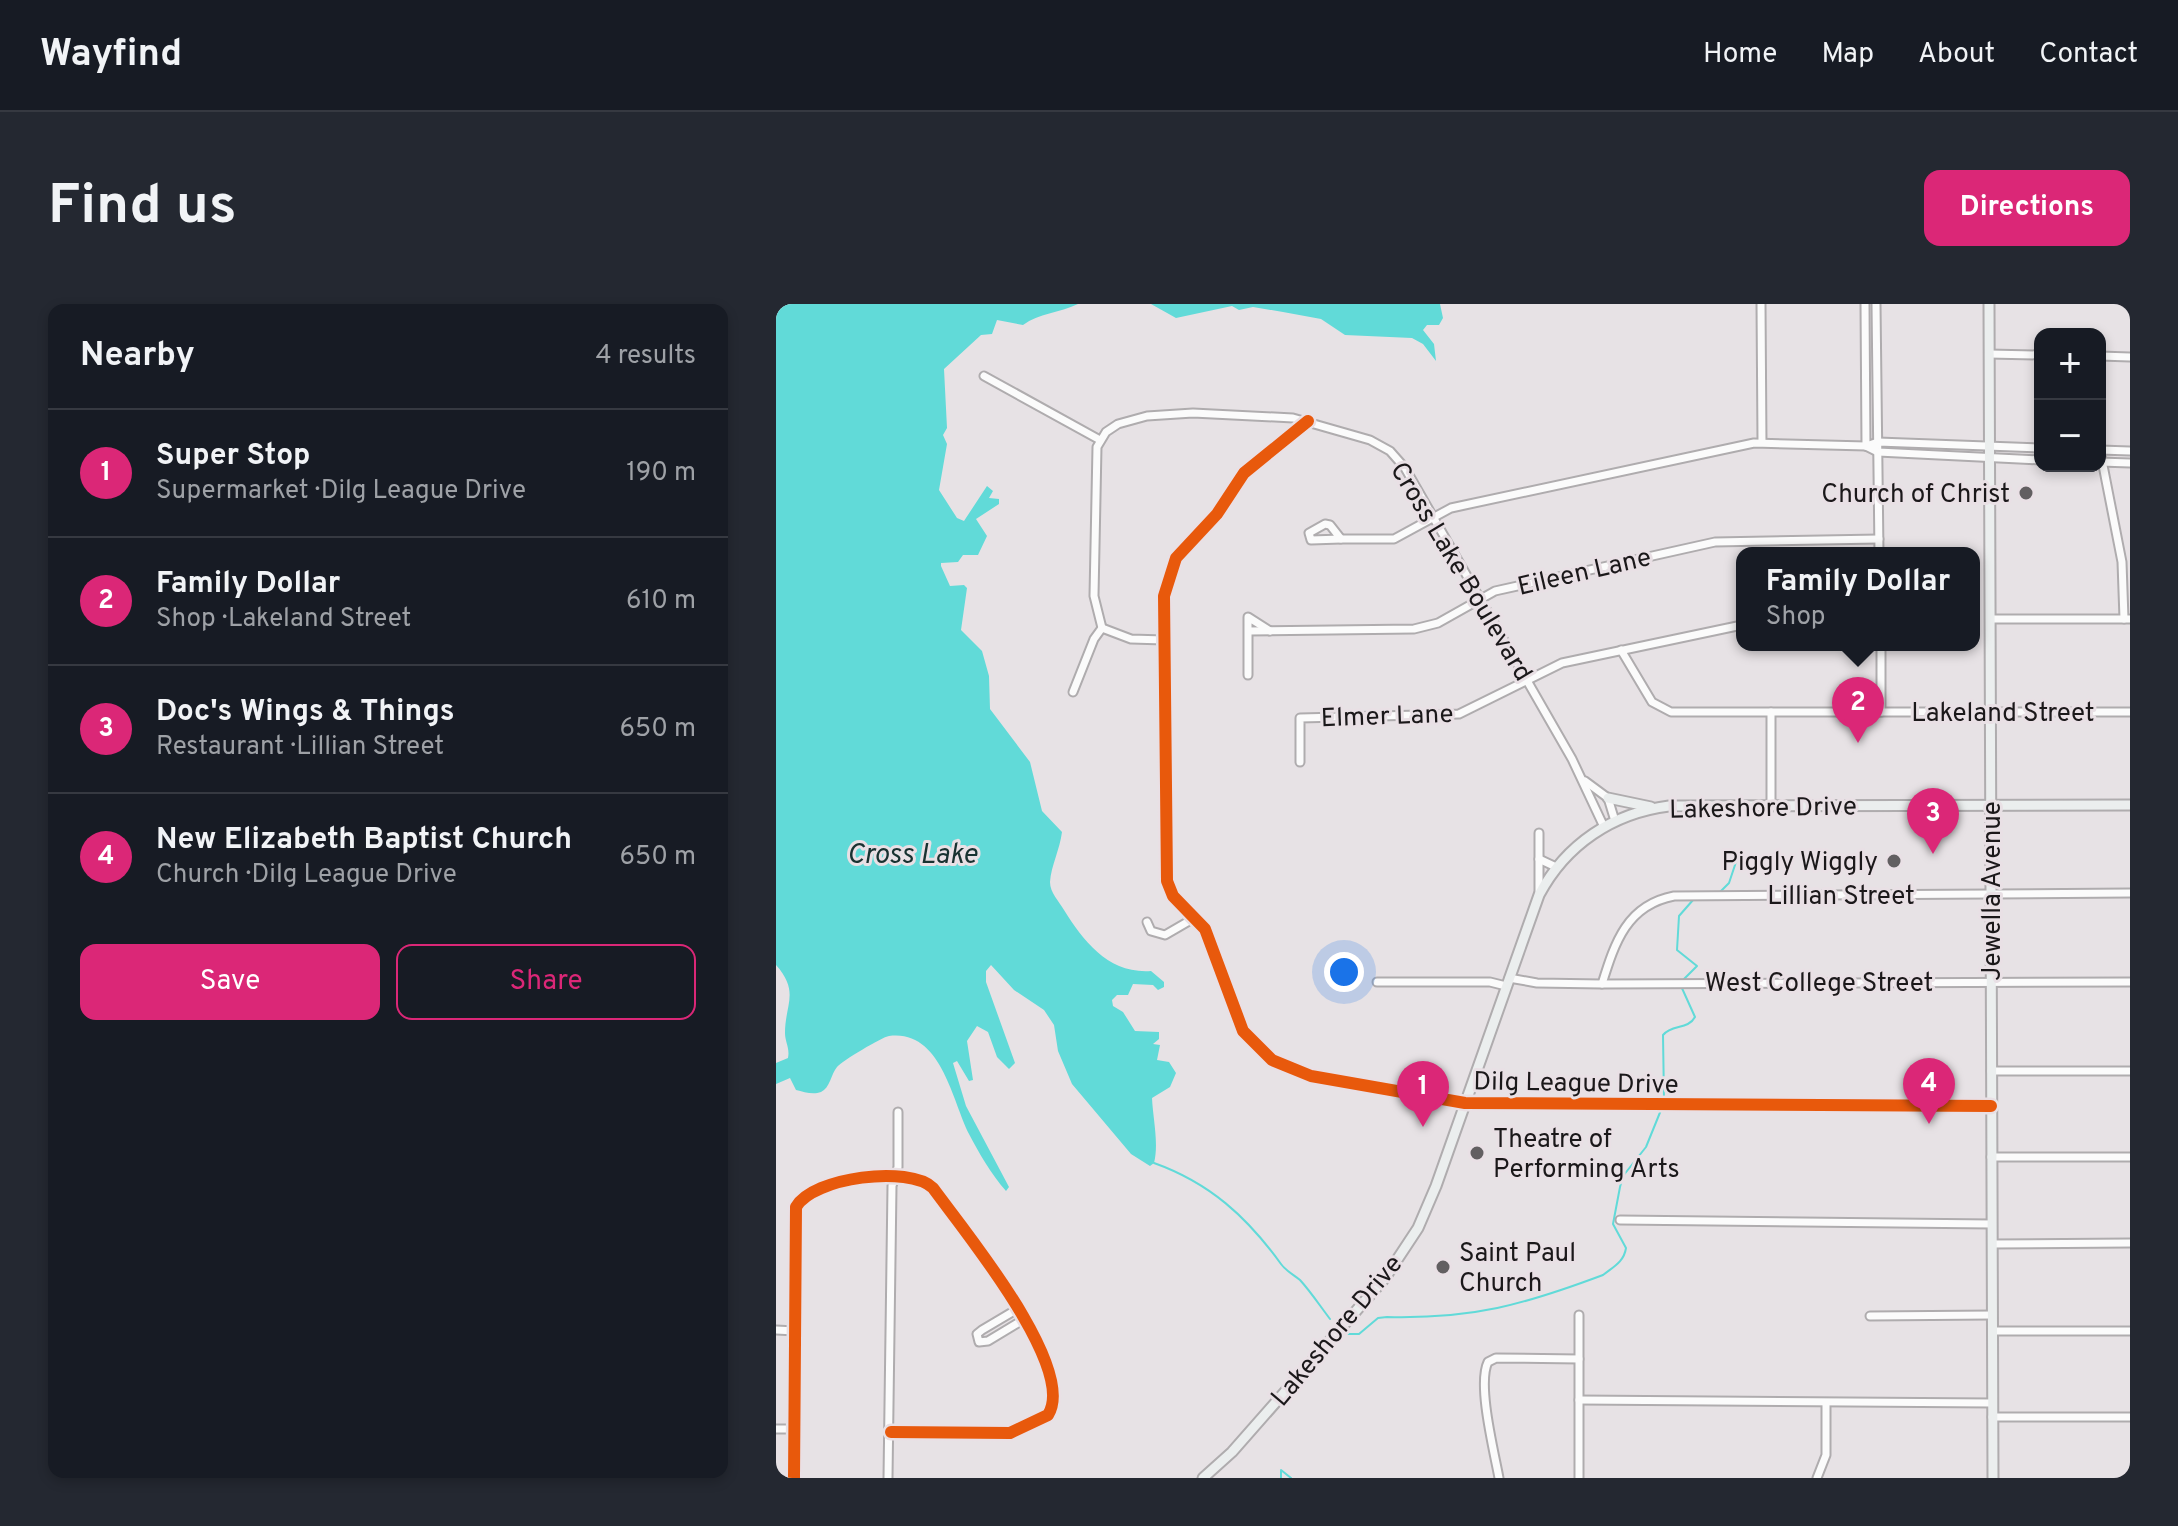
<!DOCTYPE html>
<meta charset="utf-8">
<style>
:root{--surface:#171b24;--page:#242831;--text:#f1f3f6;--muted:#9ea1a6;--line:#363941;--accent:#db2777}
body{margin:0;font-family:Overpass,sans-serif;background:var(--page);color:var(--text)}
.controls{position:absolute;right:24px;top:24px;display:grid;overflow:hidden;border-radius:16px;box-shadow:0 4px 12px #0003}
.controls button{width:72px;height:72px;display:grid;place-items:center;padding:0;border:0;border-bottom:2px solid var(--line);background:var(--surface);color:var(--text);font:40px sans-serif}
.you{position:absolute;left:568px;top:668px;width:28px;height:28px;margin:-20px;border:6px solid #fff;border-radius:50%;background:#1a73e8;box-shadow:0 0 0 12px #1a73e833}
.badge{display:grid;place-items:center;width:52px;height:52px;border-radius:50%;background:var(--accent);color:#fff;font-size:26px;font-weight:700}
.pin{position:absolute;translate:-50% -66px;filter:drop-shadow(0 2px 4px #0008)}
.pin::after{content:'';position:absolute;top:42px;width:28px;height:24px;background:inherit;clip-path:polygon(0 0,100% 0,50% 100%)}
.popup{position:absolute;left:960px;top:243px;width:244px;height:104px;box-sizing:border-box;display:grid;place-content:center;border-radius:16px;background:var(--surface);filter:drop-shadow(0 2px 6px #0005);font-size:26px;white-space:nowrap;color:var(--muted)}
.popup b{font-size:30px;color:var(--text)}
.popup::after{content:'';position:absolute;left:50%;top:100%;margin-left:-16px;border:16px solid transparent;border-top-color:var(--surface)}
.list{margin:0;padding:0;list-style:none}
h2{display:flex;justify-content:space-between;align-items:center;height:104px;margin:0;padding:0 32px;font-size:34px}
h2 small{font-size:26px;font-weight:400;color:var(--muted)}
.list li{display:grid;grid-template-columns:52px 1fr auto;gap:24px;align-items:center;box-sizing:border-box;height:128px;padding:0 32px;border-top:2px solid var(--line)}
.list b{display:block;font-size:30px;white-space:nowrap}
.list p{margin:0;font-size:26px;white-space:nowrap;color:var(--muted)}
.list em{font-size:26px;font-style:normal;color:var(--muted)}
.actions{display:flex;gap:16px;padding:24px 32px}
.actions a{flex:1;padding:18px 0;border:2px solid var(--accent);border-radius:16px;text-align:center;font-size:28px;color:var(--accent)}
.actions .main{background:var(--accent);color:#fff}
.map{position:relative;flex:none;width:1354px;height:1174px;overflow:hidden;border-radius:16px}
header{display:flex;align-items:center;gap:48px;box-sizing:border-box;height:112px;padding:0 40px;background:var(--surface);border-bottom:2px solid var(--line)}
header strong{font-size:38px}
nav{display:flex;gap:44px;margin-inline-start:auto;font-size:28px}
.intro{display:flex;align-items:center;justify-content:space-between;box-sizing:border-box;height:192px;padding:0 48px}
h1{margin:0;font-size:56px}
.button{padding:20px 36px;border-radius:16px;background:var(--accent);color:#fff;font-size:28px;font-weight:700}
main{display:flex;gap:48px;padding:0 48px}
aside{flex:1;background:var(--surface);border-radius:16px;box-shadow:0 4px 12px #0003}
.map>svg:first-child{display:block}
.water{fill:#61dad8}
.lines{fill:none;stroke-linecap:round;stroke-linejoin:round}
.stream{stroke:#61dad8;stroke-width:2}
.street-casing{stroke:#afacae;stroke-width:11}
.secondary-casing{stroke:#afacae;stroke-width:13}
.street{stroke:#fbfbfb;stroke-width:7}
.secondary{stroke:#ebeeee;stroke-width:9}
.cycleway-casing{stroke:#e9e0e5;stroke-width:17}
.cycleway{stroke:#e8590c;stroke-width:12}
.poi-dot{fill:#625f61;stroke:#e9e0e5;stroke-width:3}
.labels{text-anchor:middle;stroke-width:6;stroke-linejoin:round;paint-order:stroke}
.poi-label{font-size:26px;fill:#1b181a;stroke:#e9e0e5;text-anchor:end}
.street-label{font-size:26px;fill:#1b181a;stroke:#e9e0e5}
.water-label{font-size:28px;font-style:italic;fill:#183231;stroke:#e9e0e5}
</style>
<header>
<strong>Wayfind</strong>
<nav><a>Home</a><a>Map</a><a>About</a><a>Contact</a></nav>
</header>
<div class="intro"><h1>Find us</h1><a class="button">Directions</a></div>
<main>
<aside>
<h2>Nearby<small>4 results</small></h2>
<ul class="list">
<li><span class="badge">1</span><div><b>Super Stop</b><p>Supermarket · Dilg League Drive</p></div><em>190 m</em></li>
<li><span class="badge">2</span><div><b>Family Dollar</b><p>Shop · Lakeland Street</p></div><em>610 m</em></li>
<li><span class="badge">3</span><div><b>Doc's Wings &amp; Things</b><p>Restaurant · Lillian Street</p></div><em>650 m</em></li>
<li><span class="badge">4</span><div><b>New Elizabeth Baptist Church</b><p>Church · Dilg League Drive</p></div><em>650 m</em></li>
</ul>
<div class="actions"><a class="main">Save</a><a>Share</a></div>
</aside>
<div class="map">
<svg width="1354" height="1174" viewBox="0 0 1354 1174">
<rect width="100%" height="100%" fill="#e7e2e5"/>
<!-- water -->
<g class="water">
<path d="M0,0H302C283,9 263,9 247,21L221,16L216,30L205,31L168,65L171,124L167,131L171,140L163,186L181,214L188,217L211,182L217,187L213,194L223,195V200L200,215L211,232L202,251H187L182,258L165,259V262L174,282L188,281L191,284L185,326L206,347L213,372L214,405L254,458L266,507L286,528C284,545 275,562 274,578C274,589 283,597 288,606C308,638 333,670 375,667L388,678V683L382,686L377,681L357,680L352,691H341L336,696L337,702L347,708L359,727L383,728V735L377,740L384,741L381,756L393,758L400,769L394,783L376,794C377,815 383,839 378,859L374,862L355,850L296,780L282,747L278,721L268,706L238,686L215,661L210,667V678L239,759L233,765L221,753L212,728L201,722L191,737L197,776L193,777L181,757L177,759L190,802L233,883L230,887C215,870 203,849 193,830C176,796 165,725 113,732C106,733 66,757 61,763C55,770 54,784 45,788C37,791 28,788 20,786L14,774L0,780V759L12,754C14,744 9,738 9,729C9,700 24,688 0,661Z"/>
<path d="M375,0H664L667,14L663,21H651L647,26L658,40L660,57L647,40L636,34L569,31L545,15L507,8L477,3L463,6L456,2L400,14Z"/>
</g>
<g class="lines">
<!-- stream -->
<g class="stream">
<path d="M944,588L953,579L960,558L973,553"/>
<path d="M908,675L921,662L901,646L903,612L917,596"/>
<path d="M888,796L887,731C896,720 912,726 919,713L905,682"/>
<path d="M378,859C434,879 471,913 505,960C510,967 518,971 524,976C535,988 544,1002 554,1015"/>
<path d="M571,1030H583L602,1014L611,1013C697,1015 747,1001 827,971C837,963 848,958 850,944L837,920L844,883L847,872L870,843L885,806"/>
<path d="M505,1166L515,1174"/>
<path d="M505,1174V1167"/>
</g>
<defs>
<g id="street">
<path d="M985,0L986,138"/>
<path d="M1089,0L1090,142"/>
<path d="M1100,0L1103,249"/>
<path d="M1213,50L1264,51"/>
<path d="M1324,52L1354,53"/>
<path d="M208,72L324,136"/>
<path d="M532,117L468,169L441,210L400,254L388,292L391,577L397,592L429,625L467,727L496,756L535,772L689,799L1215,802"/>
<path d="M1090,142L1102,148L1264,156"/>
<path d="M1324,146L1346,258L1348,315"/>
<path d="M1324,146L1354,147"/>
<path d="M1324,158L1354,159"/>
<path d="M549,220L554,221L565,235L535,236L533,229Z"/>
<path d="M565,235H618L675,204L978,139L1090,142L1102,138L1264,144"/>
<path d="M1214,315H1354"/>
<path d="M326,324L318,292L321,143L330,128L342,120L371,112L417,109L517,114L594,136L614,147L629,164L796,455L828,523"/>
<path d="M326,324L355,335L388,336"/>
<path d="M473,327L638,325L662,319L719,287L939,238L1103,235"/>
<path d="M845,346L876,398L895,408H1354"/>
<path d="M472,371V313L494,327"/>
<path d="M297,388L318,335L326,324"/>
<path d="M995,408V501"/>
<path d="M1105,408V341"/>
<path d="M524,458V414L683,410L786,359L966,321"/>
<path d="M809,477L832,494L839,517"/>
<path d="M763,555L780,563"/>
<path d="M763,591V529"/>
<path d="M371,618L375,627L389,631L420,613"/>
<path d="M733,674L761,679L826,680L1354,678"/>
<path d="M601,678H714L730,682"/>
<path d="M826,680C839,638 851,601 898,592L1354,589"/>
<path d="M1215,767H1354"/>
<path d="M1215,853H1354"/>
<path d="M844,916L1216,920"/>
<path d="M1216,940L1354,939"/>
<path d="M243,1004L206,1026L201,1030L203,1038L212,1037L250,1014"/>
<path d="M803,1011V1174"/>
<path d="M1094,1012L1216,1011"/>
<path d="M0,1026L19,1027"/>
<path d="M1216,1027H1354"/>
<path d="M803,1096L1216,1099"/>
<path d="M1216,1113H1354"/>
<path d="M0,1125H19"/>
<path d="M18,1174L20,903C37,873 133,861 157,884C186,924 302,1064 272,1111L234,1129L115,1128"/>
<path d="M112,1174L116,882L122,863V808"/>
<path d="M723,1174C718,1147 701,1080 712,1058L720,1054L803,1055"/>
<path d="M1041,1174L1050,1151V1099"/>
</g>
<g id="secondary">
<path d="M1213,0L1217,1174"/>
<path d="M832,494L875,503"/>
<path d="M427,1174L456,1148L609,974L642,924L660,882L763,591C790,540 837,509 893,502L1354,501"/>
</g>
</defs>
<!-- street casing -->
<use href="#street" class="street-casing"/>
<!-- secondary casing -->
<use href="#secondary" class="secondary-casing"/>
<!-- street -->
<use href="#street" class="street"/>
<!-- secondary -->
<use href="#secondary" class="secondary"/>
<defs>
<g id="cycleway">
<path d="M532,117L468,169L441,210L400,254L388,292L391,577L397,592L429,625L467,727L496,756L535,772L689,799L1215,802"/>
<path d="M18,1174L20,903C37,873 133,861 157,884C186,924 302,1064 272,1111L234,1129L115,1128"/>
</g>
</defs>
<!-- cycleway casing -->
<use href="#cycleway" class="cycleway-casing"/>
<!-- cycleway -->
<use href="#cycleway" class="cycleway"/>
</g>
<!-- markers -->
<g class="poi-dot">
<circle cx="1250" cy="189" r="8"/>
<circle cx="1118" cy="557" r="8"/>
<circle cx="701" cy="849" r="8"/>
<circle cx="667" cy="963" r="8"/>
</g>
<g class="labels">
<!-- poi labels -->
<g class="poi-label">
<text x="1234" y="198">Church of Christ</text>
<text x="1102" y="566">Piggly Wiggly</text>
<text x="717" y="843" text-anchor="start">Theatre of<tspan x="717" dy="30">Performing Arts</tspan></text>
<text x="683" y="957" text-anchor="start">Saint Paul<tspan x="683" dy="30">Church</tspan></text>
</g>
<!-- street labels -->
<g class="street-label">
<text transform="translate(686 267) rotate(59)" y="9">Cross Lake Boulevard</text>
<text transform="translate(808 267) rotate(-13)" y="9">Eileen Lane</text>
<text x="1227" y="417">Lakeland Street</text>
<text transform="translate(611 411) rotate(-2)" y="9">Elmer Lane</text>
<text transform="translate(987 503) rotate(-1)" y="9">Lakeshore Drive</text>
<text transform="translate(1215 587) rotate(-90)" y="9">Jewella Avenue</text>
<text x="1065" y="600">Lillian Street</text>
<text x="1043" y="687">West College Street</text>
<text transform="translate(800 778) rotate(1)" y="9">Dilg League Drive</text>
<text transform="translate(560 1026) rotate(-50)" y="9">Lakeshore Drive</text>
</g>
<!-- water labels -->
<g class="water-label">
<text x="136" y="559">Cross Lake</text>
</g>
</g>
</svg>
<div class="controls">
<button>+</button>
<button>−</button>
</div>
<div class="you"></div>
<div class="pin badge" style="left:647px;top:823px">1</div>
<div class="pin badge" style="left:1082px;top:439px">2</div>
<div class="popup"><b>Family Dollar</b>Shop</div>
<div class="pin badge" style="left:1157px;top:550px">3</div>
<div class="pin badge" style="left:1153px;top:820px">4</div>
</div>
</main>
